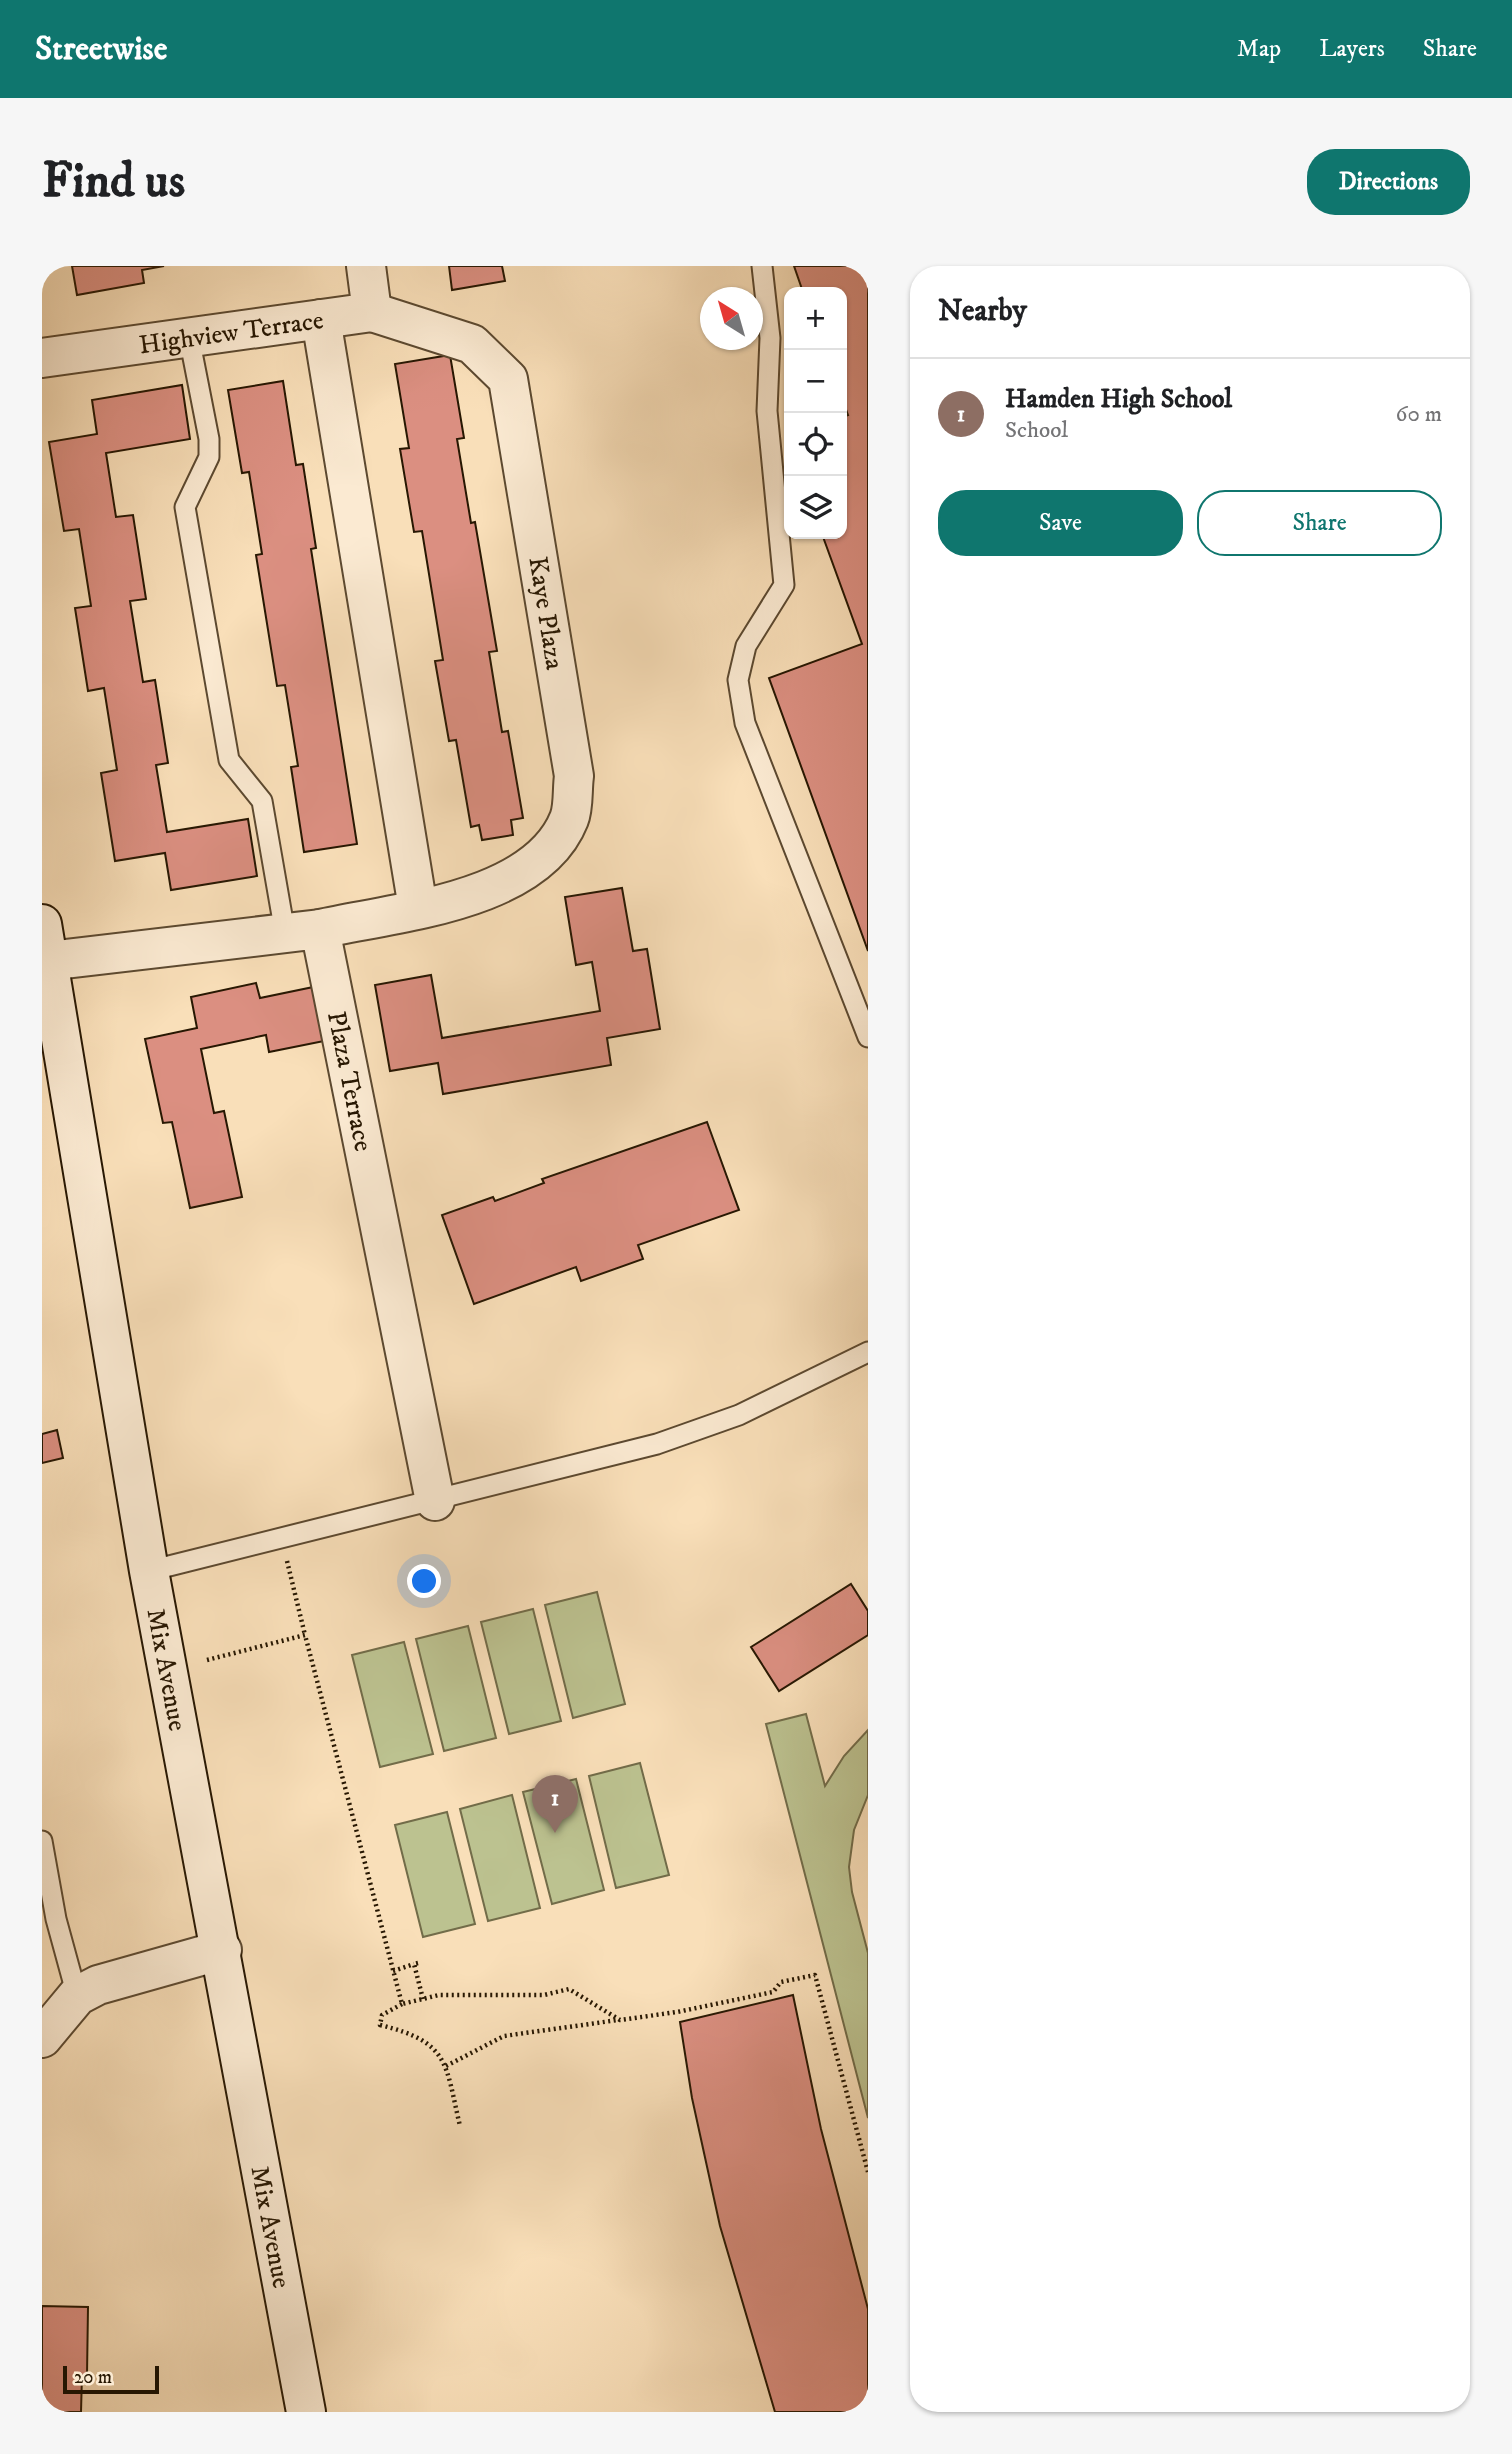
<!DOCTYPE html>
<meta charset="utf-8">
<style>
:root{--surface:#fff;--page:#f6f6f6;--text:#202124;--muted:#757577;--line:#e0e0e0;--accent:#0f766e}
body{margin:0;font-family:"IM FELL DW Pica",serif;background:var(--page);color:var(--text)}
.controls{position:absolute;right:21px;top:21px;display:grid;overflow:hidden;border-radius:14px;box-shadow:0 2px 5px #0004}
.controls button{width:63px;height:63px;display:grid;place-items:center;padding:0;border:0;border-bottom:2px solid var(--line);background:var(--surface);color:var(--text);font:35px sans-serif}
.compass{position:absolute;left:658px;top:21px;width:63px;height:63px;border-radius:50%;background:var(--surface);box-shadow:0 2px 5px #0004;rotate:323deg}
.scale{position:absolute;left:21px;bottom:18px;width:96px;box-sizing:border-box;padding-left:7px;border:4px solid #271702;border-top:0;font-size:19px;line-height:24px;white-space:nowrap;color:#271702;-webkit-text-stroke:5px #fbead2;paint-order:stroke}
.you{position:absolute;left:383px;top:1316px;width:24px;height:24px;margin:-18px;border:5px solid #fff;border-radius:50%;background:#1a73e8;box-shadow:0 0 0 10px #1a73e833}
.badge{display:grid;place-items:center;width:46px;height:46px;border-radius:50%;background:var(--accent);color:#fff;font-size:23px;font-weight:700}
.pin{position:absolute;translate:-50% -58px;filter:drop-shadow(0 2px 4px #0008)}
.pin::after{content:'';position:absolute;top:37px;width:24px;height:21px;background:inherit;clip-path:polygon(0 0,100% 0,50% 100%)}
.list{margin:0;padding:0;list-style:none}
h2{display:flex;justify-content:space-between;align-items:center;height:91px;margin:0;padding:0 28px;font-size:30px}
h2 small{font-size:23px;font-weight:400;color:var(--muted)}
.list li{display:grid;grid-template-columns:46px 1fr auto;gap:21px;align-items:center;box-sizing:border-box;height:112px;padding:0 28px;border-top:2px solid var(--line)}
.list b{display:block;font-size:26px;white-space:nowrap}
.list p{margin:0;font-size:23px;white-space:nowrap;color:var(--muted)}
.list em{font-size:23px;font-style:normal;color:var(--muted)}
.actions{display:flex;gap:14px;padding:21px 28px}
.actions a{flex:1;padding:16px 0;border:2px solid var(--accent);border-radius:28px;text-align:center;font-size:24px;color:var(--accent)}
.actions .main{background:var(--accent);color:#fff}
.icon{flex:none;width:38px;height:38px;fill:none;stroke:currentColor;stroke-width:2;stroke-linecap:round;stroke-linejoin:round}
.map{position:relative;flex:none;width:826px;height:2146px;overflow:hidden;border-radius:28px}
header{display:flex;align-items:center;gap:42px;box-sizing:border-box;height:98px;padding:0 35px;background:var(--accent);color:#fff}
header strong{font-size:33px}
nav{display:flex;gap:38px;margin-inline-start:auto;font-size:24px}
.intro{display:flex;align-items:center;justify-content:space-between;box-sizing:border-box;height:168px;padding:0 42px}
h1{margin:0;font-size:49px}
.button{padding:18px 32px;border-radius:28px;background:var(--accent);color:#fff;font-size:24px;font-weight:700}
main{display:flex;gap:42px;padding:0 42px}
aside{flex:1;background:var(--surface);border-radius:28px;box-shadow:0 2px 5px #0004}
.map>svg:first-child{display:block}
.green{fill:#bcc290;stroke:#726c49;stroke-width:2}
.building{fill:#db8f81;stroke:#271702;stroke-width:2}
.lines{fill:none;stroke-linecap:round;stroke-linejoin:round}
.lane-casing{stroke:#5c4930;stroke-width:23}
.street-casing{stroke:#5c4930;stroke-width:42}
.secondary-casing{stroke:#271702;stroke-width:42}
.path{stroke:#271702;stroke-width:4.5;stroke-dasharray:2 3.5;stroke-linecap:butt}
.lane{stroke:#fbead2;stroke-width:19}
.street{stroke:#fbead2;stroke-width:38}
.secondary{stroke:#fbead2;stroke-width:38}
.labels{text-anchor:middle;stroke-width:6;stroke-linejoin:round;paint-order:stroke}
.street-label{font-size:26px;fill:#271702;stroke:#fbead2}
</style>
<header>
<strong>Streetwise</strong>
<nav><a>Map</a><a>Layers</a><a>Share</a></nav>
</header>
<div class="intro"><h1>Find us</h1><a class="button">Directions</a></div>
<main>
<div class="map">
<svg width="826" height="2146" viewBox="0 0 826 2146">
<rect width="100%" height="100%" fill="#f9dfb9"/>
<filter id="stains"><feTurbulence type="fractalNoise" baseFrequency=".00286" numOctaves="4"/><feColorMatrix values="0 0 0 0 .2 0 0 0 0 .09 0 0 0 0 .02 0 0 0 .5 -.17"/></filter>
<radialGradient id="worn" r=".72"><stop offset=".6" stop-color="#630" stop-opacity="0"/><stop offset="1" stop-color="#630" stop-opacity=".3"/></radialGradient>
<!-- green -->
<g class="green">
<path d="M555,1326L583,1438L531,1452L503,1339Z"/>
<path d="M491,1343L519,1455L467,1468L439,1356Z"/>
<path d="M426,1360L454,1472L402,1485L374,1373Z"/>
<path d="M362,1376L391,1488L338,1501L310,1389Z"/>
<path d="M764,1448L783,1520L802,1490L826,1464V1529L812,1564L807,1601L810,1626L826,1687V1852L724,1458Z"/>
<path d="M598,1497L627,1609L574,1622L547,1510Z"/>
<path d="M534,1513L562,1624L510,1638L481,1526Z"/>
<path d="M470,1529L498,1642L446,1655L418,1543Z"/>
<path d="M405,1546L433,1658L381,1671L353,1559Z"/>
</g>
<!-- building -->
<g class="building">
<path d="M30,0H122L100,4L102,17L35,29Z"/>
<path d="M407,0H460L463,15L410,24Z"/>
<path d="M752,0H826V685L727,412L820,378L780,268H800V151L806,149L800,132V26H761Z"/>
<path d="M408,89L422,172L415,173L429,257L433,256L455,385L447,386L460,466L466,465L481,552L469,554L471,569L440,574L437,559L429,561L414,474L407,475L393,395L401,394L380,265L372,266L358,183L367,182L353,98Z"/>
<path d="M241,115L254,199L261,198L274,282L269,283L315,578L262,586L249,501L256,500L243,419L235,420L214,289L220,288L207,206L200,207L186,124Z"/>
<path d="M140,119L148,173L64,187L74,251L91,249L104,333L88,335L101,416L113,414L126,497L114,499L125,566L206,553L215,610L129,624L123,587L73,595L59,507L75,504L62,422L46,425L33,342L49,340L37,263L22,265L7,176L55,168L50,134Z"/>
<path d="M580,622L591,685L605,683L618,763L565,772L569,799L401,828L396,797L348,805L333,719L389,709L400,772L558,745L550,696L534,699L523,631Z"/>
<path d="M214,717L218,732L281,719L292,773L227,786L224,769L159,783L172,847L182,845L200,931L148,942L130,856L121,857L103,773L155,762L149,731Z"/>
<path d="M665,856L697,944L596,979L601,993L539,1015L534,1001L432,1038L400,949L451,931L453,935L502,917L500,913Z"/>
<path d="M15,1164L21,1192L0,1197V1168Z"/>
<path d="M809,1318L826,1345V1369L737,1425L709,1381Z"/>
<path d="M751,1729L779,1863L826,2043V2146H733L678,1960L650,1832L638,1756Z"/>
<path d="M0,2040L46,2041L45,2109H40L39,2146H0Z"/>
</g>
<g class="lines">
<defs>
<g id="lane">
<path d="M720,0L728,72L725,145L742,319L704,380L696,414L703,457L826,771"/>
<path d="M147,71L167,173V191L143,241L187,494L220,535L243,667"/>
<path d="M107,1305L615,1178L697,1149L826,1086"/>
<path d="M0,1575L14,1653L35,1730"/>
</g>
<g id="street">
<path d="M279,53L376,642"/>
<path id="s1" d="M0,92L330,46L324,0"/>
<path d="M278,663C354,646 494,636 527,553C532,541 530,523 532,510L466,113L430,78L330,46"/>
<path id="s2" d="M6,695L278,663L393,1235"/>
<path d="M0,1772L35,1730L56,1719L180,1684"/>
</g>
<g id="secondary">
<path id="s3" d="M0,658L107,1305L264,2146"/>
</g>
</defs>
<!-- lane casing -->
<use href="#lane" class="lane-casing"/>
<!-- street casing -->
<use href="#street" class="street-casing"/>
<!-- secondary casing -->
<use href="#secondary" class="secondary-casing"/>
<!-- path -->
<g class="path">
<path d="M245,1295L263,1369"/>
<path d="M165,1394L263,1369L360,1738L397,1729H502L527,1723L578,1754L635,1746L731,1726L739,1716L773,1709L826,1906"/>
<path d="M376,1697L372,1698L381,1733"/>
<path d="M351,1705L372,1698"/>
<path d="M360,1738L340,1749L338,1759C408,1776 403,1797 418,1860"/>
<path d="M404,1800L462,1770L576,1754"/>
</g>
<!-- lane -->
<use href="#lane" class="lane"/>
<!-- street -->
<use href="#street" class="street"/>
<!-- secondary -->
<use href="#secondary" class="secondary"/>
</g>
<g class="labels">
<!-- street labels -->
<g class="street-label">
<text dy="9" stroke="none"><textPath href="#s1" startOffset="191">Highview Terrace</textPath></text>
<text transform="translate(505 347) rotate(81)" y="9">Kaye Plaza</text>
<text dy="9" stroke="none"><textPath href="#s2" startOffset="429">Plaza Terrace</textPath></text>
<text dy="9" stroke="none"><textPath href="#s3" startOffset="756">Mix Avenue</textPath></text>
<text dy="9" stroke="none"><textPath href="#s3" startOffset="1323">Mix Avenue</textPath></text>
</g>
</g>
<rect width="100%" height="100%" filter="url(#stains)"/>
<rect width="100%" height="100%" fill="url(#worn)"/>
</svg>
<div class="controls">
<button>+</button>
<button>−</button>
<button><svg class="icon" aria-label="locate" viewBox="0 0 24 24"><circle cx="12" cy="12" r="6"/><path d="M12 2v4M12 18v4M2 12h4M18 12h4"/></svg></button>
<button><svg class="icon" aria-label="layers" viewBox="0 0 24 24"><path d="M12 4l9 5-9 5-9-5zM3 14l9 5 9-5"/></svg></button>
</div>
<svg class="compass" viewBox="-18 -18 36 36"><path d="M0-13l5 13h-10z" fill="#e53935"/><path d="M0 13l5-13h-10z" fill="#757577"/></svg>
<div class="scale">20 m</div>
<div class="you"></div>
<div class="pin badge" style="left:513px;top:1567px;background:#8d6e63">1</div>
</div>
<aside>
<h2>Nearby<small></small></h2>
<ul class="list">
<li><span class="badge" style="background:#8d6e63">1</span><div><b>Hamden High School</b><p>School</p></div><em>60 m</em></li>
</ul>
<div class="actions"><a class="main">Save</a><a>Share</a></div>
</aside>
</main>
